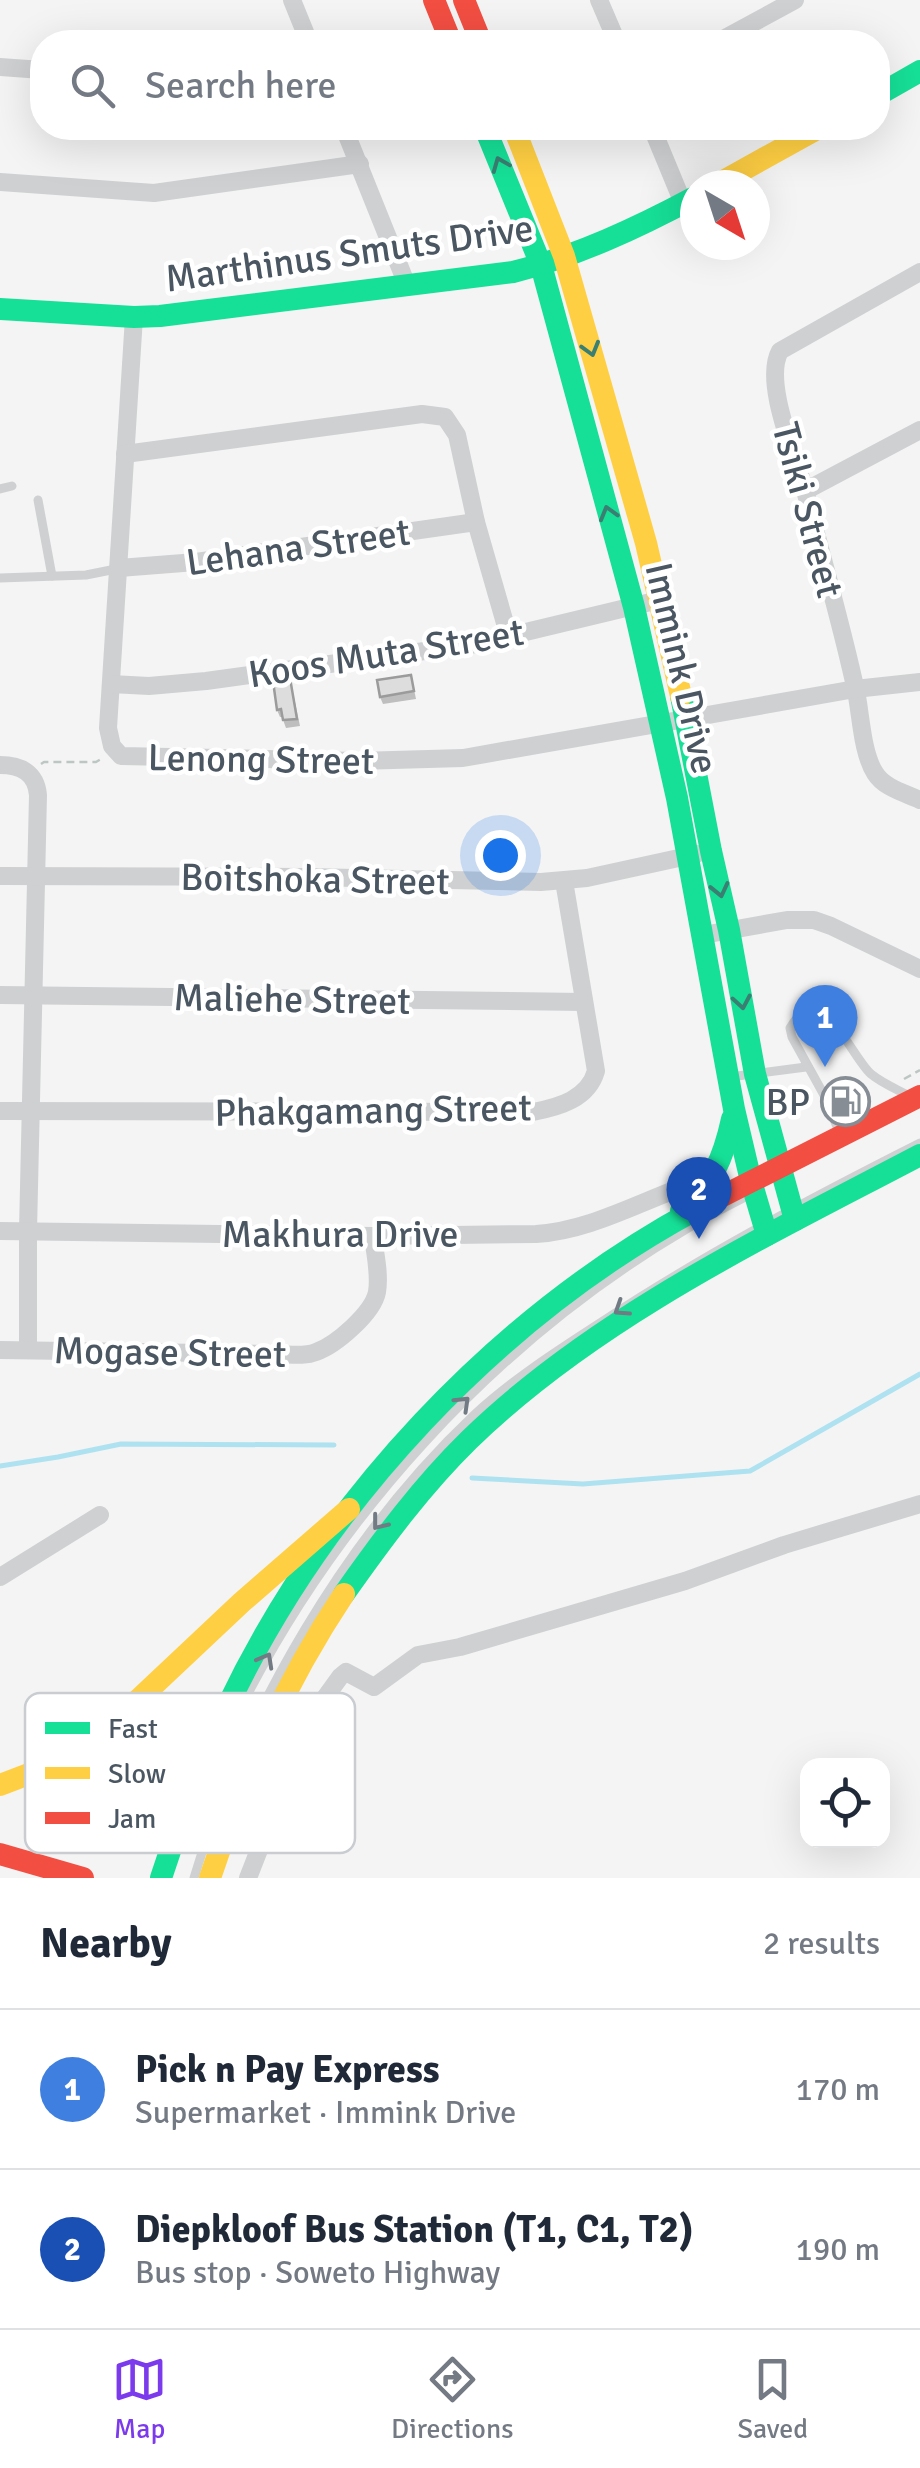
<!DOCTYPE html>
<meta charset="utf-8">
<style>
:root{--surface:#fff;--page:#f2f2f3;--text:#1f2937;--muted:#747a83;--line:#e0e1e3;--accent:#7c3aed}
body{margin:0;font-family:Signika,sans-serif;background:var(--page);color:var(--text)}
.controls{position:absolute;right:30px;bottom:30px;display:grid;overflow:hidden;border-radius:20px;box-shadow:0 10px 40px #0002}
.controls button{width:90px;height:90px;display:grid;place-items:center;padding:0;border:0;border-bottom:2px solid var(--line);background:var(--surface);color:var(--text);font:50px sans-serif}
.compass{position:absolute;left:680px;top:170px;width:90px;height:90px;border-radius:50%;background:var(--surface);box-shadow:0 10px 40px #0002;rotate:141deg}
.you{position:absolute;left:500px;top:855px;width:35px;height:35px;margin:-25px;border:8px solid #fff;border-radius:50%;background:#1a73e8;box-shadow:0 0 0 15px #1a73e833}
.badge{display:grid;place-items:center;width:65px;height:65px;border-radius:50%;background:var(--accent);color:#fff;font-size:32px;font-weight:700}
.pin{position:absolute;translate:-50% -82px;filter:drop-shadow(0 2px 5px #0008)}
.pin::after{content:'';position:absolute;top:52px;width:35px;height:30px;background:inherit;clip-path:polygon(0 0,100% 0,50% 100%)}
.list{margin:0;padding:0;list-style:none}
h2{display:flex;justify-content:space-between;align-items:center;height:130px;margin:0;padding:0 40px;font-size:42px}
h2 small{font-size:32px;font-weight:400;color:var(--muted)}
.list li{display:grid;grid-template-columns:65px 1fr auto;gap:30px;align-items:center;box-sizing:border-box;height:160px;padding:0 40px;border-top:2px solid var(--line)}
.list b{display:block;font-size:38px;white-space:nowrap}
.list p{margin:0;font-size:32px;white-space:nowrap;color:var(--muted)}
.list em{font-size:32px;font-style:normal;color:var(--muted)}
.icon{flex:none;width:55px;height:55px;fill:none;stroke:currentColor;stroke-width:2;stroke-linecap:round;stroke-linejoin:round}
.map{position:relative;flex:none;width:920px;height:1878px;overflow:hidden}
.search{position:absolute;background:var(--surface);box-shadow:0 10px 40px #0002;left:30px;right:30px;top:30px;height:110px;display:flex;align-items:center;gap:25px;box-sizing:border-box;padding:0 35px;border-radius:40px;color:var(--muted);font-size:38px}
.sheet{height:450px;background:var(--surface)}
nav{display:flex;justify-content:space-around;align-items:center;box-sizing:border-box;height:140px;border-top:2px solid var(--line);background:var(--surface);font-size:28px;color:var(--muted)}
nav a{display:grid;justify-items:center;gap:5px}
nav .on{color:var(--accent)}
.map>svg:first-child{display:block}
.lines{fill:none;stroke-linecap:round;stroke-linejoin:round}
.stream{stroke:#aee2f0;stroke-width:5}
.path{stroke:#bcc7c4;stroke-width:2.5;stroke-dasharray:8 5;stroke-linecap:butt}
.lane{stroke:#ced0d2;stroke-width:9}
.street{stroke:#ced0d2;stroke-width:18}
.fast{stroke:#16e098;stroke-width:22}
.slow{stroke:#ffcf43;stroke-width:22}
.jam{stroke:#f24e42;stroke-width:22}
.wall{fill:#bebebf}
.building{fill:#ddddde;stroke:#9b9b9b;stroke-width:2.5}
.oneway{stroke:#3a7f72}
.oneway2{stroke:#727b83}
.labels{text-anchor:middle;stroke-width:9;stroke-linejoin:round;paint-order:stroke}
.street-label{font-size:38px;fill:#4a5661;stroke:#fff}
.poi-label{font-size:38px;fill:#4a5661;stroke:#fff;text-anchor:end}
.key{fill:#fff;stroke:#c9ccd0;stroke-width:2.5}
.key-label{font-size:28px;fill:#4a5661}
</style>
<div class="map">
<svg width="920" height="1878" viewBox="0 0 920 1878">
<rect width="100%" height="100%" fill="#f4f4f4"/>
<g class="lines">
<!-- stream -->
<g class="stream">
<path d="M0,1466L58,1457L121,1444L334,1445"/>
<path d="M472,1478L583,1484L750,1471L920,1374"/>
</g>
<!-- path -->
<g class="path">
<path d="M41,764L44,762H96L101,759"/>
<path d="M904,1079L920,1070"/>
</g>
<!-- lane -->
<g class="lane">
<path d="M0,489L12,486"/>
<path d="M38,500L52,576"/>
<path d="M0,578L86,575L116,569"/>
<path d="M730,1077L806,1067"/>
<path d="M840,1134L824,1095L792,1037L790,1028C821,975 851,1057 871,1074C883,1084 899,1090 913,1098"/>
<path d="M203,1790C308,1536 506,1316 753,1193"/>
<path d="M194,1878C244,1711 347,1535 474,1415C513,1379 558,1350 603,1321C705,1254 811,1198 920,1143"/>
</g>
<!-- street -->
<g class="street">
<path d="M292,0L309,42"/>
<path d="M599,0L617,42"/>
<path d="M718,42L795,0"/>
<path d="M0,67L42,70"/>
<path d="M344,128L407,285"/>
<path d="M652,128L683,203"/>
<path d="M0,182L154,193L360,164"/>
<path d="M920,272L780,351C762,383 798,461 807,498C823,562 842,626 856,691C861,715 862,753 875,773C884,788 905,793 920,800"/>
<path d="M134,317L108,728L112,746L121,756L358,761L463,758L855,689L920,682"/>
<path d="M125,454L422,414L445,417L457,435L476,522L509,637"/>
<path d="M805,491L920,430"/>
<path d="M119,568L196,562L476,522"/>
<path d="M111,684L149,686L206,681L476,644L659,600"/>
<path d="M0,765C21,765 36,773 38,795L28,1231V1350"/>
<path d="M0,876L308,877L541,882L587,878L697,854"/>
<path d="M703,935L787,920H814L831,926L920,969"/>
<path d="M0,995L584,1002"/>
<path d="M0,1111L533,1112C559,1107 588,1099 596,1071L564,881"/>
<path d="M0,1231L373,1236L536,1234C584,1231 628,1208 672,1191"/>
<path d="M0,1350L276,1354C289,1354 304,1357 316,1352C336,1345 373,1313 377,1292C380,1274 375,1254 373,1236"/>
<path d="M0,1577L100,1515"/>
<path d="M248,1878L311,1717L340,1677L346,1672L374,1687L418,1655L460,1647L685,1581L784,1545L920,1504"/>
</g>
<!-- fast -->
<g class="fast">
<path d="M878,95L920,71"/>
<path d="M485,128L541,265L634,607L677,798L734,1109L751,1181L767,1235"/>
<path d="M0,309L134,317L160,316L513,272C577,256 637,228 695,197"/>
<path d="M681,696L711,851L729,930L755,1074L795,1220"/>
<path d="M681,1211C713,1182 723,1160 732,1119"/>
<path d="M344,1594C382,1540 422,1486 469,1440C595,1317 766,1236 920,1155"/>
<path d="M161,1878C180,1820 201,1763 227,1707C324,1502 496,1318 695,1210"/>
</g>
<!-- slow -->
<g class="slow">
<path d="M514,128L564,256L646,543L681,696"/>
<path d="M716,185L819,128"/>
<path d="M0,1785L34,1772L66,1755L123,1714L242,1602L349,1509"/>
<path d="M210,1878C244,1776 284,1684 344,1594"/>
</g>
<!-- jam -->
<g class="jam">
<path d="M434,0L451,42"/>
<path d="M464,0L481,42"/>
<path d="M695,1210L920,1096"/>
<path d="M0,1854L83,1878"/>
</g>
</g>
<!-- wall -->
<g class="wall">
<path d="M411,675L416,699L383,704L380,697Z"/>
<path d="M290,678L300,726L286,728L282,717H280L277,710Z"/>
</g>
<!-- building -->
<g class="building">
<path d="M411,675L414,691L380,697L377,680Z"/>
<path d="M290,678L297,719L283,720L281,709L277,710L273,681Z"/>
</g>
<!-- one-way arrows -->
<defs><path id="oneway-chevron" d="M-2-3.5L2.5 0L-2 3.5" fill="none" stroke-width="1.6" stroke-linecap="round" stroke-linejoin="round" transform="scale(2.5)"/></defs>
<g class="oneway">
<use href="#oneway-chevron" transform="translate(500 164) rotate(-112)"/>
<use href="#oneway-chevron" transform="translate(591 349) rotate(74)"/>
<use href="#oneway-chevron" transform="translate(608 513) rotate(-106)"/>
<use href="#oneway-chevron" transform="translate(720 890) rotate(77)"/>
<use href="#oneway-chevron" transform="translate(742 1002) rotate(80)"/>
</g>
<g class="oneway2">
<use href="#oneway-chevron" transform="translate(621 1309) rotate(147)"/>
<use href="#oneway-chevron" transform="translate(463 1403) rotate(-44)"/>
<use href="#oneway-chevron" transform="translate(379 1523) rotate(128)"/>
<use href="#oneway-chevron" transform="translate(266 1660) rotate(-61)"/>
</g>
<!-- icons -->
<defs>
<symbol id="fuel-ring" viewBox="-11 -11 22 22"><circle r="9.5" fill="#fff" stroke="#868d94" stroke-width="1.5"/><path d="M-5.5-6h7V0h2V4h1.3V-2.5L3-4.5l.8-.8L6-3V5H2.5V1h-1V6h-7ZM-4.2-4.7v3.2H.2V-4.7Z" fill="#868d94"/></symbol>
</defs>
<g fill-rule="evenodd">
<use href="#fuel-ring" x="818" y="1074" width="55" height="55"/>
</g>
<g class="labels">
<!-- street labels -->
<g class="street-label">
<text transform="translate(349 253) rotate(-8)" y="13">Marthinus Smuts Drive</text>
<text transform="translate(808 510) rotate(75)" y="13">Tsiki Street</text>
<text transform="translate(298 547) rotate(-8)" y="13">Lehana Street</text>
<text transform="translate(386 653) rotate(-9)" y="13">Koos Muta Street</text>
<text transform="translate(682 668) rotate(77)" y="13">Immink Drive</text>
<text transform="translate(261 759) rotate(1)" y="13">Lenong Street</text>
<text transform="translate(315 879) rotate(1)" y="13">Boitshoka Street</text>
<text transform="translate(292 999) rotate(1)" y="13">Maliehe Street</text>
<text transform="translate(373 1110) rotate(-1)" y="13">Phakgamang Street</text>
<text x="340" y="1247">Makhura Drive</text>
<text transform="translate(170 1352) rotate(1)" y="13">Mogase Street</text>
</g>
<!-- poi labels -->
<g class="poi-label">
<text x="810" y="1115">BP</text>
</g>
</g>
<!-- legend -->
<rect x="25" y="1693" width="330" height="160" rx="15" class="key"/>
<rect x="45" y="1722" width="45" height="12" fill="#16e098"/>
<rect x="45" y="1767" width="45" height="12" fill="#ffcf43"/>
<rect x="45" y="1812" width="45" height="12" fill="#f24e42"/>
<g class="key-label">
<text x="108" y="1738">Fast</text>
<text x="108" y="1783">Slow</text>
<text x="108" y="1828">Jam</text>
</g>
</svg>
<div class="controls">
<button><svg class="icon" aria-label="locate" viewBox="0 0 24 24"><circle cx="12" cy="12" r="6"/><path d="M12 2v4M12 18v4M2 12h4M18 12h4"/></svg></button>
</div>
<svg class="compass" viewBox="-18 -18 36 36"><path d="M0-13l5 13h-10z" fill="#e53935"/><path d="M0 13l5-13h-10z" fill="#747a83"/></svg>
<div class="you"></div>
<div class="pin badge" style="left:825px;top:1067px;background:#3f7fe0">1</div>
<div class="pin badge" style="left:699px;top:1239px;background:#1a4fb4">2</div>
<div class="search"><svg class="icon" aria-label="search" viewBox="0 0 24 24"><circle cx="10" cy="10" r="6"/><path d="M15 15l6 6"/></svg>Search here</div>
</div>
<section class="sheet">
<h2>Nearby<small>2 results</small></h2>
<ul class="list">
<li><span class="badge" style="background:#3f7fe0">1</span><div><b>Pick n Pay Express</b><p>Supermarket · Immink Drive</p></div><em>170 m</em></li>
<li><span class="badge" style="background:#1a4fb4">2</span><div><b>Diepkloof Bus Station (T1, C1, T2)</b><p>Bus stop · Soweto Highway</p></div><em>190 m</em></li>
</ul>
</section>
<nav>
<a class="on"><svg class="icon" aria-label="map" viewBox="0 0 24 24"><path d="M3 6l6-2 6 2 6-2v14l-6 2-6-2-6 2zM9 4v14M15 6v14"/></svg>Map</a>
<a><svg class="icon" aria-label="directions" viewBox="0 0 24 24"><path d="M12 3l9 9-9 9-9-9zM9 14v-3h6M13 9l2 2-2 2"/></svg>Directions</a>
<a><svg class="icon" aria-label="saved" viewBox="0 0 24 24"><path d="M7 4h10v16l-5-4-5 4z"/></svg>Saved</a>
</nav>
